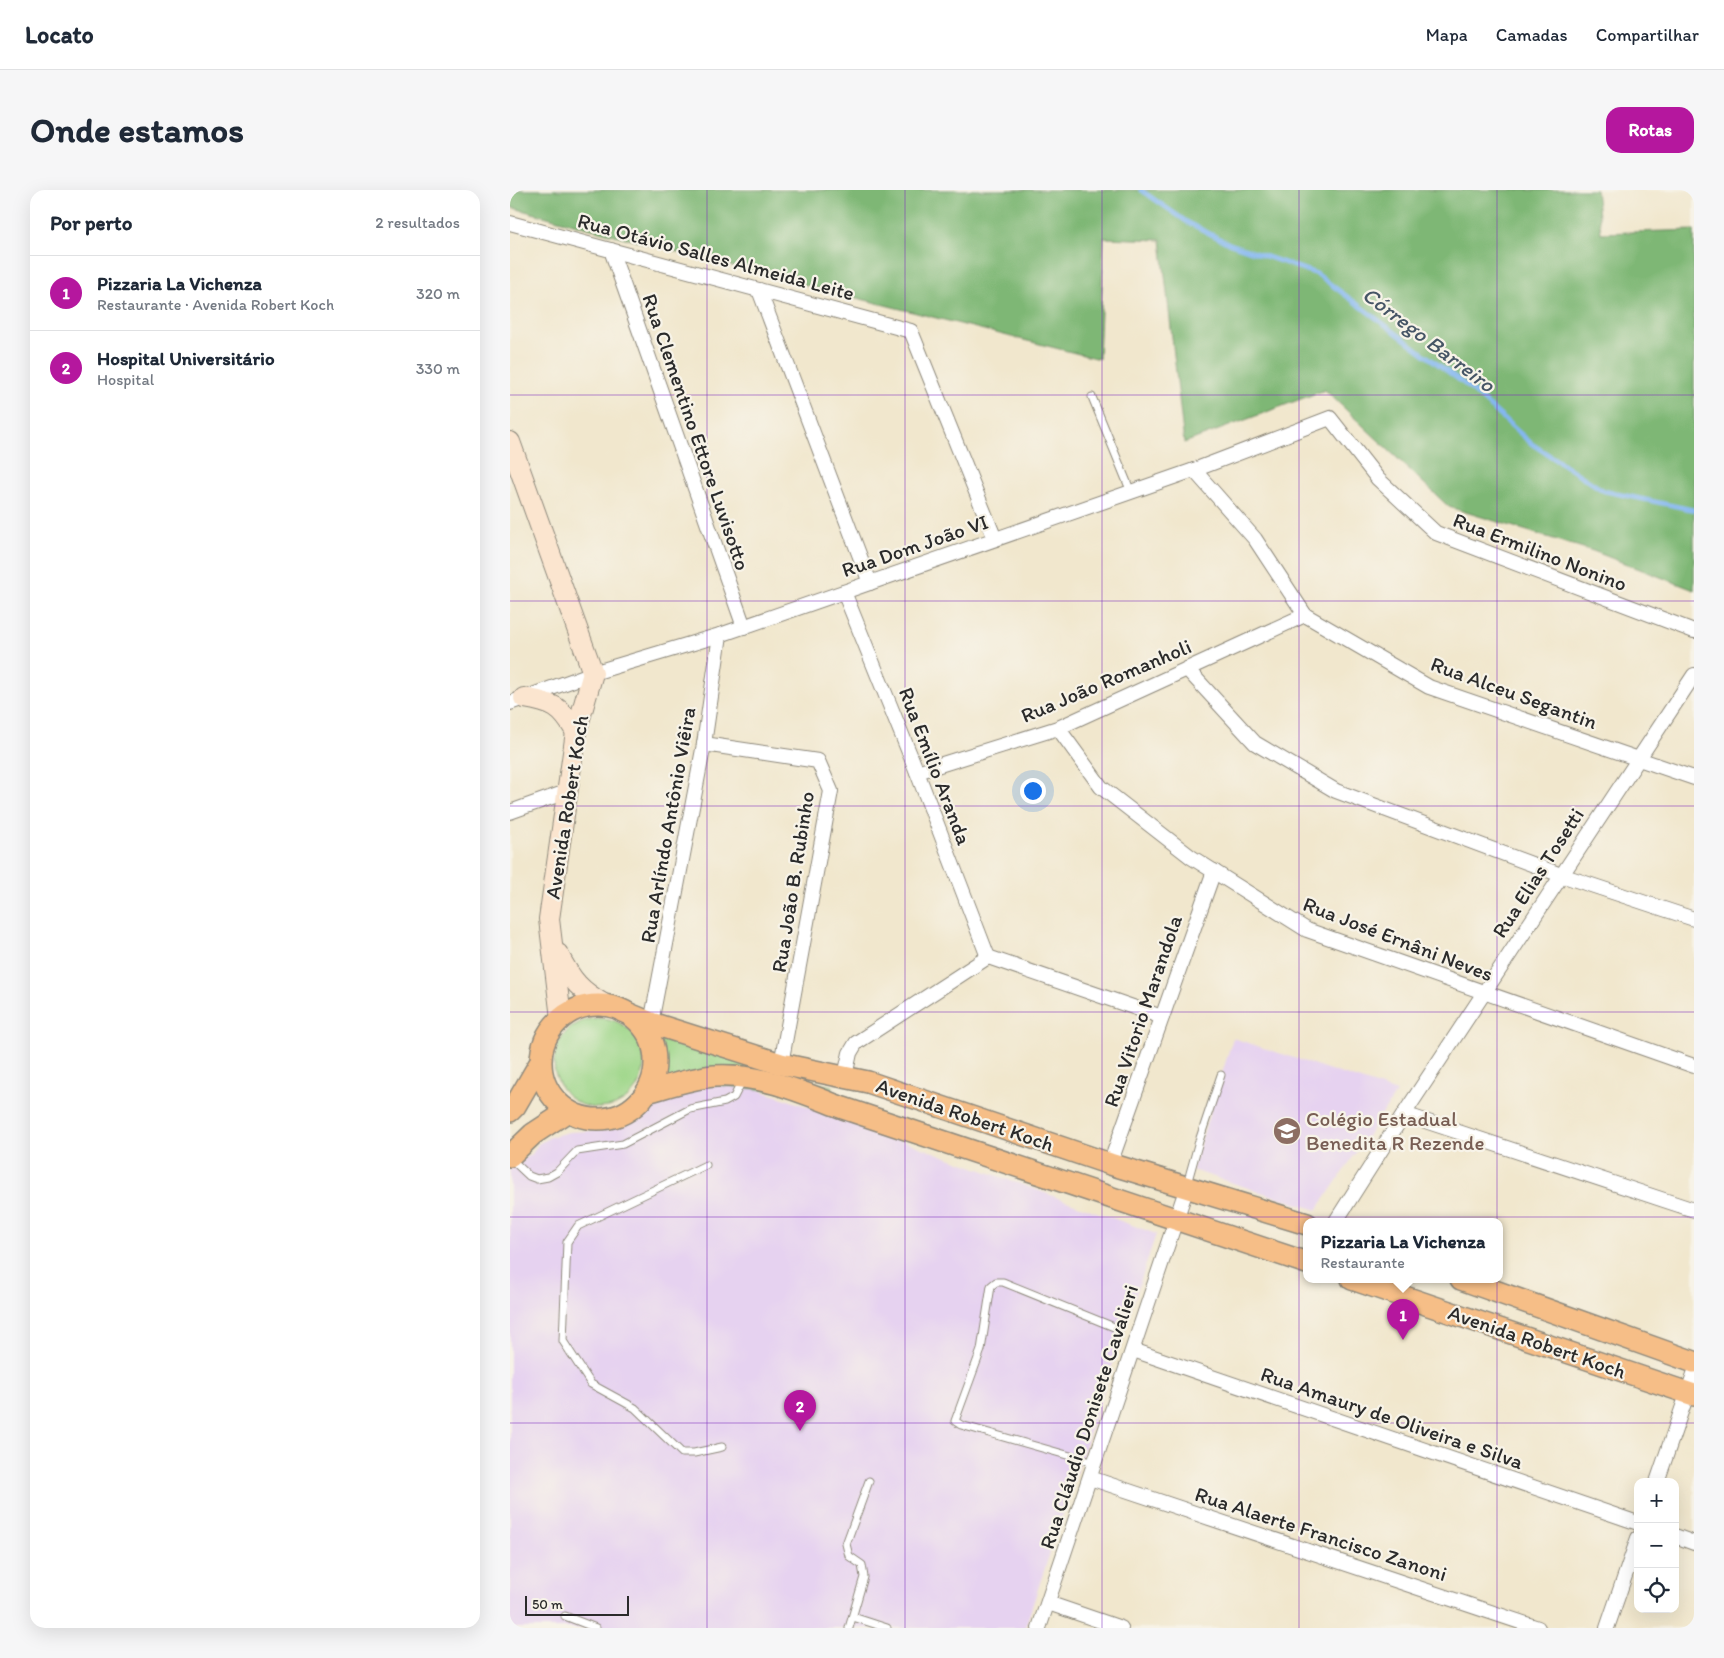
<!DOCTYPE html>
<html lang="pt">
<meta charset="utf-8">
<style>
:root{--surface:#fff;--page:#f6f6f7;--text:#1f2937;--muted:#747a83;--line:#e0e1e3;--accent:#b5179e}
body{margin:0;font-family:Itim,sans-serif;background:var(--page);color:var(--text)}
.controls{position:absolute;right:15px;bottom:15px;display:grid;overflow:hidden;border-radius:10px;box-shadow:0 5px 20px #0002}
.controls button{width:45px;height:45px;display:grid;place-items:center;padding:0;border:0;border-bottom:1px solid var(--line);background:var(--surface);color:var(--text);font:25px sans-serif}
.scale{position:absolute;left:15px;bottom:12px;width:104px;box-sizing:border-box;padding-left:5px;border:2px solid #2b2b2b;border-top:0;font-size:14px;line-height:18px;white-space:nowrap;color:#2b2b2b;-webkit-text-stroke:4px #f7f3e8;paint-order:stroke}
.you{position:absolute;left:522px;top:600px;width:18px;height:18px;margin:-12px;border:4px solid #fff;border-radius:50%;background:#1a73e8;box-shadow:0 0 0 8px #1a73e833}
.badge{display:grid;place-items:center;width:32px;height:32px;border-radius:50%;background:var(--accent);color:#fff;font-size:16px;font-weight:700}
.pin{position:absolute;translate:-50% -41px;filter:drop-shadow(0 1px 2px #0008)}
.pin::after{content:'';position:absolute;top:26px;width:18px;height:15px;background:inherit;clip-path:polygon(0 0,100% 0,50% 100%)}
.popup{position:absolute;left:793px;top:1028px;width:200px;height:65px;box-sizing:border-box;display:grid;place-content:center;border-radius:10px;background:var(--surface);filter:drop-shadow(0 1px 4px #0005);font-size:16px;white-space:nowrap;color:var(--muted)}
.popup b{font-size:19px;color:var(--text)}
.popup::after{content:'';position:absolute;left:50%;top:100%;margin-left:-10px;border:10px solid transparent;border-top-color:var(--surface)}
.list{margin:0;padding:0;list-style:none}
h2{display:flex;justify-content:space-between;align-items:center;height:65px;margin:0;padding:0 20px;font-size:21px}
h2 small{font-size:16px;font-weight:400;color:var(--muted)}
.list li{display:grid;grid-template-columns:32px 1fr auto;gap:15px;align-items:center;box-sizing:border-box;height:75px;padding:0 20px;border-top:1px solid var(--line)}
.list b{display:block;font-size:19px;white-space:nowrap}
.list p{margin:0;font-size:16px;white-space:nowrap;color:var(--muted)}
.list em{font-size:16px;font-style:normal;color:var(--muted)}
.icon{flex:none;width:28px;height:28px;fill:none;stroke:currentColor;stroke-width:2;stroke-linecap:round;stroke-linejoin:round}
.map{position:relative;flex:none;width:1184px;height:1438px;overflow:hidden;border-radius:15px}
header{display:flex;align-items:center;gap:30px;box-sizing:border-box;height:70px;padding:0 25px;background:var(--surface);border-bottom:1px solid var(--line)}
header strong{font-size:24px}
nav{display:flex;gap:28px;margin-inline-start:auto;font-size:18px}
.intro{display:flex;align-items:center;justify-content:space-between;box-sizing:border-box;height:120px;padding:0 30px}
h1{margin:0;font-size:35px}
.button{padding:12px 22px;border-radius:15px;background:var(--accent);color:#fff;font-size:18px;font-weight:700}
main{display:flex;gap:30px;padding:0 30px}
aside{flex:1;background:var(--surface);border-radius:15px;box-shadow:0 5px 20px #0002}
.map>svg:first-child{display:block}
.built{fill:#e6d2f0}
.green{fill:#9dd688;stroke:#64805a}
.forest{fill:#7eb774;stroke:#547150}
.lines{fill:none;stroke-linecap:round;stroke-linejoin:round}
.stream{stroke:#84b7f1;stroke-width:4.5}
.lane-casing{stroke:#8e897c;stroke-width:9}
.street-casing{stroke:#8e897c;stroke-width:16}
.secondary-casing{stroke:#8e897c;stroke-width:22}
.primary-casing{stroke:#8e897c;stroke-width:24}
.lane{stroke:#fff;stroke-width:7}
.street{stroke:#fff;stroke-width:14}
.secondary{stroke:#fbe5cf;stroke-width:20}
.primary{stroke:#f6be87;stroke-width:21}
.grid{fill:none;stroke:#7b2cbf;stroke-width:1;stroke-opacity:0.55}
.labels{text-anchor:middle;stroke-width:4.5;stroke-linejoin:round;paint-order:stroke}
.street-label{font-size:21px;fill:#2b2b2b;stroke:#f7f3e8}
.education-label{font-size:21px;fill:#785e54;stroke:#f7f3e8;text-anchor:start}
.water-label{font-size:22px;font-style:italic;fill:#465566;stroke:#f7f3e8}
</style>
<header>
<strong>Locato</strong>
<nav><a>Mapa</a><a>Camadas</a><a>Compartilhar</a></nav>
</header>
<div class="intro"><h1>Onde estamos</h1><a class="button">Rotas</a></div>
<main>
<aside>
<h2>Por perto<small>2 resultados</small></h2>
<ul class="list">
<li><span class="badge">1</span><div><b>Pizzaria La Vichenza</b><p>Restaurante · Avenida Robert Koch</p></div><em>320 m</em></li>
<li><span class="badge">2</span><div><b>Hospital Universitário</b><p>Hospital</p></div><em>330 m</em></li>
</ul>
</aside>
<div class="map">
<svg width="1184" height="1438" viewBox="0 0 1184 1438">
<rect width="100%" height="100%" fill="#f7f3e8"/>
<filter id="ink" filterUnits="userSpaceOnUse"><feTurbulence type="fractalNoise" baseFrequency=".02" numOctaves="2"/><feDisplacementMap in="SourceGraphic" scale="10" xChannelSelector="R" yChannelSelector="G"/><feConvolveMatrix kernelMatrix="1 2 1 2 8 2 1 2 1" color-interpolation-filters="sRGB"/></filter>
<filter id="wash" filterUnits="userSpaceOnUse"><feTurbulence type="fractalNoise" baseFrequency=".0096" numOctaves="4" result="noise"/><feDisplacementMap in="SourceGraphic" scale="20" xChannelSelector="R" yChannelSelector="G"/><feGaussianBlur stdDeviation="1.12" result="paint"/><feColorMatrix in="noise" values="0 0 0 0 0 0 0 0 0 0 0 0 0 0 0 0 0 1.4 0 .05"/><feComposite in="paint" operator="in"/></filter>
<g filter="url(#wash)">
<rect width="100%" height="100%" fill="#f1e7cd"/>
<!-- built -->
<g class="built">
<path d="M723,848L887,902L807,1020L682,980Z"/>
<path d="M209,893L237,896L328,927L646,1044L515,1438H0V978L22,964L28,954L40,947L59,942L99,940L116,931L141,913L165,903Z"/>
</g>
<!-- green -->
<g class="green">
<circle cx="89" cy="873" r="45"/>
<path d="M146,843L283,889L323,896L321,906L154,890L153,858Z"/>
</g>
<!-- forest -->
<path class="forest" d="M0,0H1086L1091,43L1184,40V400L1083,361L939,317L815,200L674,253L651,50L594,48L589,169L212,74L0,17Z"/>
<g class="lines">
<!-- stream -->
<path class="stream" d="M631,0L677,32L720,54L807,84L957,196L1022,254L1094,301L1184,320"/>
</g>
</g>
<g filter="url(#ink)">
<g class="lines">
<defs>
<g id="lane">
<path d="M582,207L621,302"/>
<path d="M0,968L19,986L27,989L38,987L47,982L67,961L113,954L180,919L215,912L224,907L232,891"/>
<path d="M196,975L68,1036L57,1052L53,1151L81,1194L125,1218L172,1263H184L212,1257"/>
<path d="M677,994L689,951L711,885"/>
<path d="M585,1273L451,1235L445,1231L471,1160L481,1096L486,1092H493L609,1139"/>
<path d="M55,1426L86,1438"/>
<path d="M343,1427L377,1438"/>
<path d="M339,1438L354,1387L352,1375L339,1366L336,1354L359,1291"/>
</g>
<g id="street">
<path d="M0,33L401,141L485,349"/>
<path d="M101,60L234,437"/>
<path d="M249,100L360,393"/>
<path d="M684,280L745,349L795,425L919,497L1184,588"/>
<path d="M334,402L407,582L478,767"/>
<path d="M677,479L745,553L826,601L1051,685L1184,729"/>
<path d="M0,513L83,483L210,445L684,280L820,228L868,289L926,343L1184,441"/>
<path d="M548,538L591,597L681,667L797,740L1184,876"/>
<path d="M194,554L308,571L321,601L271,874"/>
<path d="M407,582L548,538L795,425"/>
<path d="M0,622L56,602"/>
<path d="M478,767L652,827"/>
<path d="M141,833L194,554L210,445"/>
<path d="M335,886L340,863L346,853L478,767"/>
<path d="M894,924L1184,1020"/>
<path d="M600,974L704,681"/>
<path d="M826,1031L894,924L1184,485"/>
<path d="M623,1160L1128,1333"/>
<path d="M580,1288L1028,1438"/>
<path d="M1147,1292L1184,1184"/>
<path d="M1165,1346L1184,1353"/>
<path d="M538,1413L611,1438"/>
<path d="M529,1438L677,997"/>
<path d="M1097,1438L1128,1348"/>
</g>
<g id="secondary">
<path d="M0,252L83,483L66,542L39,729L51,828"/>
<path d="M14,508C43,513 51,516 66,542"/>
<path d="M48,764C62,791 70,801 97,816"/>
</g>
<g id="primary">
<circle cx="88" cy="872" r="57"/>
<path d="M112,821L141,833L271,874L358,892L600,974L797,1034"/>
<path d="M137,902C159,896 181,888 204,886C250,883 291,902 333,918L797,1073"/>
<path d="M0,921L5,916L30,873"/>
<path d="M0,966L23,944L58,921"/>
<path d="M842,1089L1184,1205"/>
<path d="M951,1089L1184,1172"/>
</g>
</defs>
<!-- lane casing -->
<use href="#lane" class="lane-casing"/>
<!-- street casing -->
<use href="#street" class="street-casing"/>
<!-- secondary casing -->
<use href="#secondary" class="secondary-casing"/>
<!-- primary casing -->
<use href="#primary" class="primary-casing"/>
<!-- lane -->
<use href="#lane" class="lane"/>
<!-- street -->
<use href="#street" class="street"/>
<!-- secondary -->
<use href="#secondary" class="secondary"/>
<!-- primary -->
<use href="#primary" class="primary"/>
</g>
</g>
<!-- grid -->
<path class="grid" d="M197,0V1438M395,0V1438M592,0V1438M789,0V1438M987,0V1438M0,205H1184M0,411H1184M0,616H1184M0,822H1184M0,1027H1184M0,1233H1184"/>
<!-- icons -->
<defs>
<symbol id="school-disc" viewBox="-11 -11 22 22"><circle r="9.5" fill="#8d6e63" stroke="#f7f3e8"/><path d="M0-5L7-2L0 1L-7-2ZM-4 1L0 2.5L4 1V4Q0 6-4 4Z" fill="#fff"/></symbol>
</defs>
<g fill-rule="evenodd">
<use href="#school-disc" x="761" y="925" width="32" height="32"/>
</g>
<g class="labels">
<!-- street labels -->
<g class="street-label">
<text transform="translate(206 67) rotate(15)" y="7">Rua Otávio Salles Almeida Leite</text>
<text transform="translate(186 242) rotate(71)" y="7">Rua Clementino Ettore Luvisotto</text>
<text transform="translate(405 356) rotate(-19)" y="7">Rua Dom João VI</text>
<text transform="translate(1030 362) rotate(21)" y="7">Rua Ermilino Nonino</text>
<text transform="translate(596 491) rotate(-23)" y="7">Rua João Romanholi</text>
<text transform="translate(1004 503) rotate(20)" y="7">Rua Alceu Segantin</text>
<text transform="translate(425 576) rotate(69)" y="7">Rua Emílio Aranda</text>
<text transform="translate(57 617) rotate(-81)" y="7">Avenida Robert Koch</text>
<text transform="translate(158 635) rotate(-80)" y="7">Rua Arlíndo Antônio Viêira</text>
<text transform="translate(1028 683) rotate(-57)" y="7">Rua Elias Tosetti</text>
<text transform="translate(283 692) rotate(-81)" y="7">Rua João B. Rubinho</text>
<text transform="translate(888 749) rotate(21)" y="7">Rua José Ernâni Neves</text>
<text transform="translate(633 821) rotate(-71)" y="7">Rua Vitorio Marandola</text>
<text transform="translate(455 925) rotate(19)" y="7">Avenida Robert Koch</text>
<text transform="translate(1027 1152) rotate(19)" y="7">Avenida Robert Koch</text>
<text transform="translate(579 1227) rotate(-72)" y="7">Rua Cláudio Donisete Cavalieri</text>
<text transform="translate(882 1228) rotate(19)" y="7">Rua Amaury de Oliveira e Silva</text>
<text transform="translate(811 1344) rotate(18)" y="7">Rua Alaerte Francisco Zanoni</text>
</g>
<!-- education labels -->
<g class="education-label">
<text x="796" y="936">Colégio Estadual<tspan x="796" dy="24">Benedita R Rezende</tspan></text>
</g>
<!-- water labels -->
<g class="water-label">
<text transform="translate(919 149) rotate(37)" y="8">Córrego Barreiro</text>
</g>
</g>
</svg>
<div class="controls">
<button>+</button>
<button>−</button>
<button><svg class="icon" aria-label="locate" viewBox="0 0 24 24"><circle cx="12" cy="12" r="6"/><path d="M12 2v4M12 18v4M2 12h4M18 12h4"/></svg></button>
</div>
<div class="scale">50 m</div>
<div class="you"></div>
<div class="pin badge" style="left:893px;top:1150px">1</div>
<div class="popup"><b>Pizzaria La Vichenza</b>Restaurante</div>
<div class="pin badge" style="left:290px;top:1241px">2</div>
</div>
</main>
